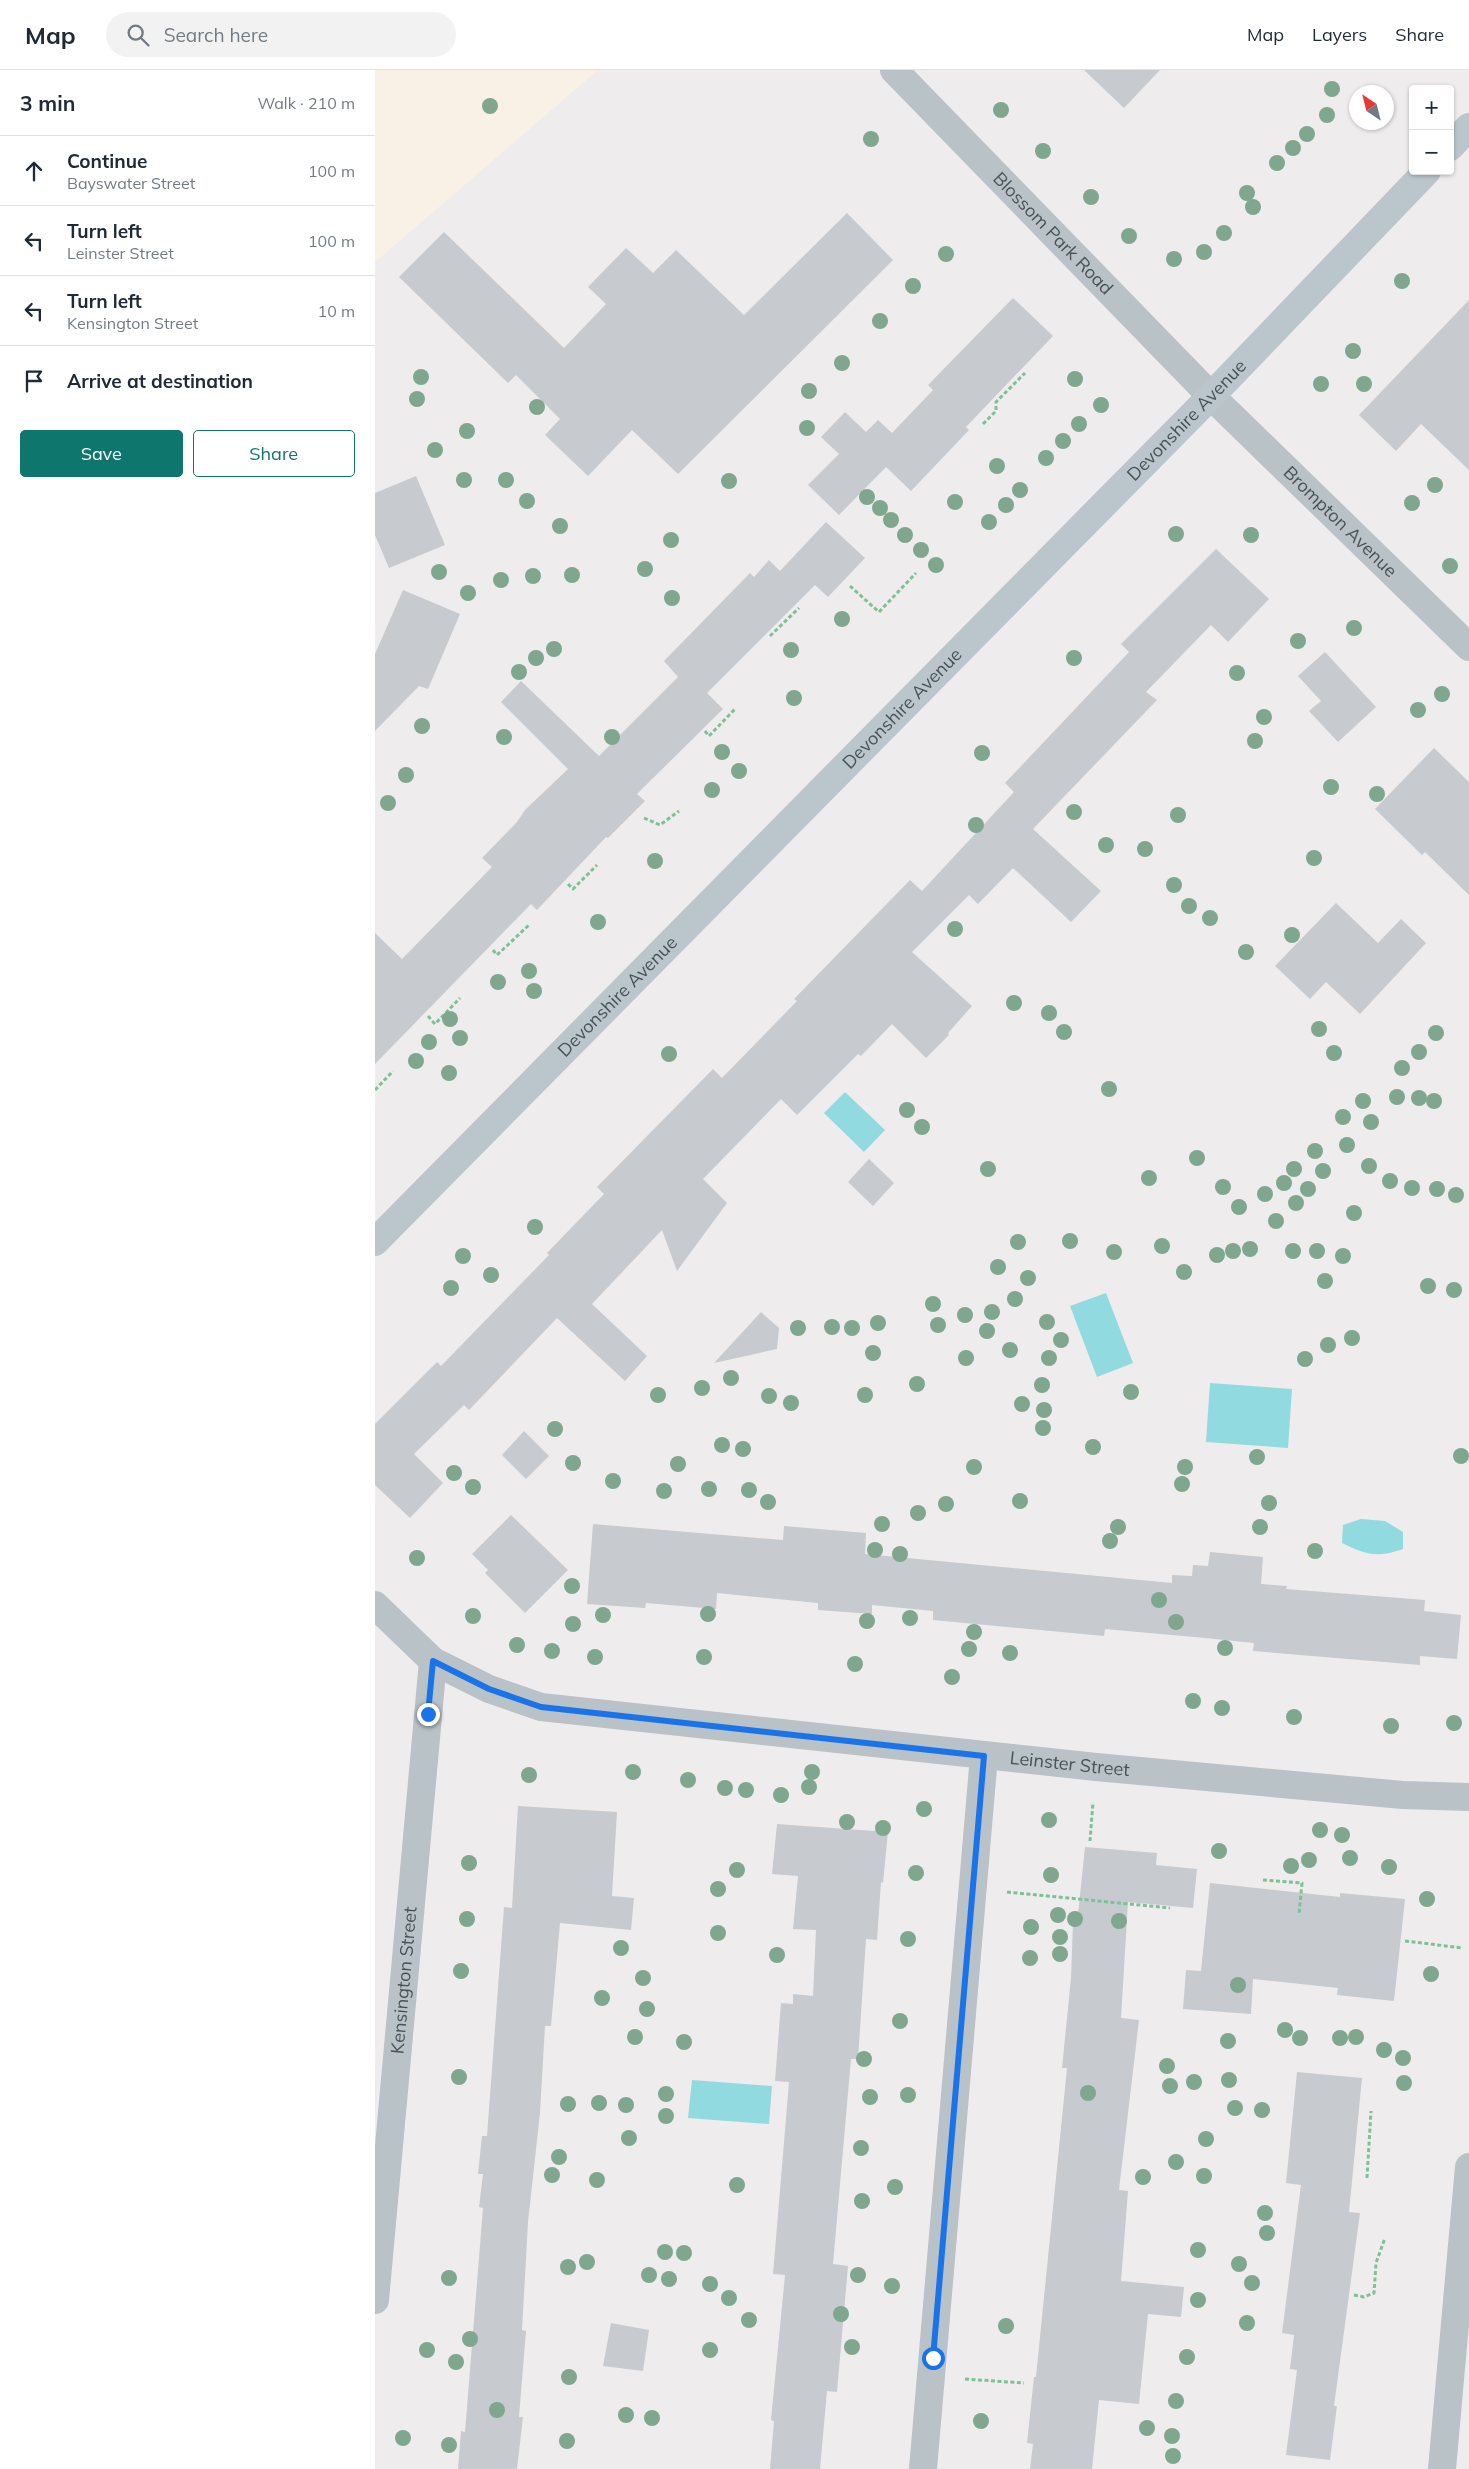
<!DOCTYPE html>
<meta charset="utf-8">
<style>
:root{--surface:#fff;--page:#f2f2f3;--text:#1f2937;--muted:#747a83;--line:#e0e1e3;--accent:#0f766e}
body{margin:0;font-family:Mulish,sans-serif;background:var(--page);color:var(--text)}
.controls{position:absolute;right:15px;top:15px;display:grid;overflow:hidden;border-radius:5px;box-shadow:0 1px 4px #0004}
.controls button{width:45px;height:45px;display:grid;place-items:center;padding:0;border:0;border-bottom:1px solid var(--line);background:var(--surface);color:var(--text);font:25px sans-serif}
.compass{position:absolute;left:974px;top:15px;width:45px;height:45px;border-radius:50%;background:var(--surface);box-shadow:0 1px 4px #0004;rotate:325deg}
.stop{position:absolute;width:15px;height:15px;margin:-11px;border:4px solid #1a73e8;border-radius:50%;background:#fff}
.stop.end{background:#1a73e8;border-color:#fff;box-shadow:0 1px 5px #0008}
.list{margin:0;padding:0;list-style:none}
h2{display:flex;justify-content:space-between;align-items:center;height:65px;margin:0;padding:0 20px;font-size:21px}
h2 small{font-size:16px;font-weight:400;color:var(--muted)}
.list li{display:grid;grid-template-columns:32px 1fr auto;gap:15px;align-items:center;box-sizing:border-box;height:70px;padding:0 20px;border-top:1px solid var(--line)}
.list b{display:block;font-size:19px;white-space:nowrap}
.list p{margin:0;font-size:16px;white-space:nowrap;color:var(--muted)}
.list em{font-size:16px;font-style:normal;color:var(--muted)}
.actions{display:flex;gap:10px;padding:15px 20px}
.actions a{flex:1;padding:11px 0;border:1px solid var(--accent);border-radius:5px;text-align:center;font-size:18px;color:var(--accent)}
.actions .main{background:var(--accent);color:#fff}
.icon{flex:none;width:28px;height:28px;fill:none;stroke:currentColor;stroke-width:2;stroke-linecap:round;stroke-linejoin:round}
.map{position:relative;flex:none;width:1094px;height:2399px;overflow:hidden}
header{display:flex;align-items:center;gap:30px;box-sizing:border-box;height:70px;padding:0 25px;background:var(--surface);border-bottom:1px solid var(--line)}
header strong{font-size:24px}
nav{display:flex;gap:28px;margin-inline-start:auto;font-size:18px}
.search{width:350px;height:45px;background:var(--page);display:flex;align-items:center;gap:12px;box-sizing:border-box;padding:0 18px;border-radius:28px;color:var(--muted);font-size:19px}
main{display:flex}
aside{flex:1;background:var(--surface)}
.map>svg:first-child{display:block}
.commercial{fill:#f9f1e6}
.water{fill:#91dae0}
.building{fill:#c7cacf}
.lines{fill:none;stroke-linecap:round;stroke-linejoin:round}
.path{stroke:#7bc296;stroke-width:3;stroke-dasharray:4 2.5;stroke-linecap:butt}
.street{stroke:#b9c2c7;stroke-width:28}
.secondary{stroke:#bac5cc;stroke-width:28}
.tree{fill:#7ea78d}
.route{stroke:#1a73e8;stroke-width:6}
.labels{text-anchor:middle;stroke-width:4;stroke-linejoin:round;paint-order:stroke}
.street-label{font-size:18px;fill:#475257;stroke:#fff}
</style>
<header>
<strong>Map</strong>
<div class="search"><svg class="icon" aria-label="search" viewBox="0 0 24 24"><circle cx="10" cy="10" r="6"/><path d="M15 15l6 6"/></svg>Search here</div>
<nav><a>Map</a><a>Layers</a><a>Share</a></nav>
</header>
<main>
<aside>
<h2>3 min<small>Walk · 210 m</small></h2>
<ul class="list">
<li><svg class="icon" aria-label="ahead" viewBox="0 0 24 24"><path d="M12 20V5M6 11l6-6 6 6"/></svg><div><b>Continue</b><p>Bayswater Street</p></div><em>100 m</em></li>
<li><svg class="icon" aria-label="left" viewBox="0 0 24 24"><path d="M17 20v-9H6M10 6l-5 5 5 5"/></svg><div><b>Turn left</b><p>Leinster Street</p></div><em>100 m</em></li>
<li><svg class="icon" aria-label="left" viewBox="0 0 24 24"><path d="M17 20v-9H6M10 6l-5 5 5 5"/></svg><div><b>Turn left</b><p>Kensington Street</p></div><em>10 m</em></li>
<li><svg class="icon" aria-label="arrive" viewBox="0 0 24 24"><path d="M6 21V4h12l-3 4 3 4H6"/></svg><div><b>Arrive at destination</b></div></li>
</ul>
<div class="actions"><a class="main">Save</a><a>Share</a></div>
</aside>
<div class="map">
<svg width="1094" height="2399" viewBox="0 0 1094 2399">
<rect width="100%" height="100%" fill="#efeced"/>
<!-- commercial -->
<path class="commercial" d="M0,0H223L0,192Z"/>
<!-- water -->
<g class="water">
<path d="M470,1022L510,1060L489,1082L449,1043Z"/>
<path d="M731,1223L758,1293L722,1307L695,1236Z"/>
<path d="M835,1313L917,1319L913,1378L831,1372Z"/>
<path d="M986,1449L1010,1451L1028,1462V1479C1002,1488 991,1485 967,1473L968,1455Z"/>
<path d="M317,2010L397,2016L394,2054L313,2048Z"/>
</g>
<!-- building -->
<g class="building">
<path d="M709,0H785L749,38Z"/>
<path d="M472,143L518,190L303,404L257,360L213,406L170,365L185,349L141,305L133,313L24,207L69,162L189,278L231,234L213,217L251,178L278,203L301,180L369,245Z"/>
<path d="M638,228L678,266L591,357L594,360L536,421L511,397L464,445L433,415L464,384L446,367L470,342L491,362L503,350L517,363L558,320L553,315Z"/>
<path d="M1094,230V400L1046,354L1021,381L984,345Z"/>
<path d="M41,406L70,475L14,498L0,465V423Z"/>
<path d="M451,452L490,488L453,527L440,515L332,623L348,639L262,724L270,731L233,768L231,767L162,840L156,834L0,994V863L27,889L117,797L107,788L142,752L150,740L193,699L126,632L146,611L224,686L303,607L289,591L375,503L379,507L394,490L405,501Z"/>
<path d="M841,479L894,529L853,572L836,555L771,622L782,630L658,759L726,821L696,852L638,798L603,834L594,825L537,882L597,936L573,963L574,965L551,988L517,954L486,986L483,984L422,1045L406,1029L328,1109L352,1133L302,1201L287,1160L217,1234L272,1286L250,1311L182,1248L94,1340L89,1335L39,1384L68,1413L35,1448L0,1415V1354L62,1292L66,1296L174,1185L172,1183L229,1124L222,1117L338,999L347,1008L422,931L419,929L535,810L547,821L639,722L630,713L754,582L746,574Z"/>
<path d="M28,520L85,544L53,619L44,616L0,661V584Z"/>
<path d="M950,582L1001,637L963,672L934,641L946,631L923,606Z"/>
<path d="M1059,678L1094,712V825L1050,782L1047,785L1000,739Z"/>
<path d="M961,833L1003,873L1026,849L1051,873L985,944L951,912L935,929L900,896Z"/>
<path d="M494,1089L519,1113L498,1136L473,1112Z"/>
<path d="M386,1242L404,1258L402,1279L339,1293Z"/>
<path d="M149,1361L174,1386L151,1409L127,1385Z"/>
<path d="M136,1445L193,1500L150,1543L110,1503L113,1500L97,1484Z"/>
<path d="M218,1454L408,1470L409,1456L491,1463L490,1484L797,1513V1505L817,1506L818,1495L833,1496L835,1482L888,1487L886,1514L912,1516L911,1519L1050,1530L1049,1541L1086,1545L1082,1589L1045,1586V1595L878,1581L879,1573L830,1568L730,1559L729,1566L558,1550V1541L497,1535V1544L443,1540V1533L342,1523L341,1539L271,1533L270,1538L212,1534Z"/>
<path d="M143,1736L242,1742L237,1826L259,1828L256,1860L185,1853L176,1956H170L165,2043L153,2152L147,2260L151,2261L144,2347H148L142,2399H83L86,2361L90,2362L108,2138L104,2137L108,2104H103L107,2066H112L129,1837L137,1838Z"/>
<path d="M402,1754L513,1762L508,1813L506,1812L502,1870L491,1869L483,1989H476L458,2194L473,2196L462,2322L452,2321L445,2399H395L399,2351L396,2350L410,2205L398,2204L414,2012L400,2011L406,1933L418,1934V1924L438,1926L441,1860L418,1859L423,1806L397,1804Z"/>
<path d="M710,1777L782,1783L781,1795L822,1799L818,1838L753,1832L746,1948L764,1950L744,2120L753,2121L746,2211L809,2217L806,2247L773,2244L764,2334L724,2330L717,2399H655L658,2374L652,2373L659,2307H661L692,1998H687L696,1908L698,1854H702Z"/>
<path d="M835,1813L965,1827V1823L1030,1829L1019,1931L962,1925L963,1918L878,1909L876,1944L808,1939L811,1900L826,1901Z"/>
<path d="M922,2002L987,2008L974,2142L985,2143L959,2336H962L955,2390L911,2385L922,2300L915,2299L919,2265L907,2263L926,2115L911,2113Z"/>
<path d="M236,2253L274,2260L268,2301L228,2296Z"/>
</g>
<g class="lines">
<!-- path -->
<g class="path">
<path d="M608,354L621,341V332L650,303"/>
<path d="M475,516L504,542L541,503"/>
<path d="M395,566L424,538"/>
<path d="M330,661L334,666L360,639"/>
<path d="M269,748L285,755L304,741"/>
<path d="M193,814L198,819L222,795"/>
<path d="M118,880L122,885L155,854"/>
<path d="M53,946L60,954L85,928"/>
<path d="M0,1020L18,1001"/>
<path d="M715,1771L718,1732"/>
<path d="M888,1810L927,1813L924,1844"/>
<path d="M632,1822L795,1838"/>
<path d="M1030,1871L1088,1878"/>
<path d="M992,2108L996,2041"/>
<path d="M979,2225L989,2227L999,2223L1001,2193L1010,2168"/>
<path d="M590,2309L649,2313"/>
</g>
<!-- street -->
<g class="street">
<path id="s1" d="M519,0L836,326L1094,577"/>
<path id="s2" d="M0,1535L58,1591L114,1619L166,1637L721,1697L1028,1725L1094,1727"/>
<path id="s3" d="M0,2230L58,1591"/>
<path d="M548,2399L609,1686"/>
<path d="M1067,2399L1094,2097"/>
</g>
<!-- secondary -->
<g class="secondary">
<path d="M1075,77L1094,57"/>
<path id="s4" d="M0,1172L836,326L1052,101"/>
</g>
</g>
<!-- trees -->
<g class="tree">
<circle cx="957" cy="19" r="8"/>
<circle cx="115" cy="36" r="8"/>
<circle cx="626" cy="40" r="8"/>
<circle cx="952" cy="45" r="8"/>
<circle cx="932" cy="64" r="8"/>
<circle cx="496" cy="69" r="8"/>
<circle cx="918" cy="78" r="8"/>
<circle cx="668" cy="81" r="8"/>
<circle cx="902" cy="93" r="8"/>
<circle cx="872" cy="123" r="8"/>
<circle cx="716" cy="127" r="8"/>
<circle cx="878" cy="137" r="8"/>
<circle cx="849" cy="163" r="8"/>
<circle cx="754" cy="166" r="8"/>
<circle cx="829" cy="182" r="8"/>
<circle cx="571" cy="184" r="8"/>
<circle cx="799" cy="189" r="8"/>
<circle cx="1027" cy="211" r="8"/>
<circle cx="538" cy="216" r="8"/>
<circle cx="505" cy="251" r="8"/>
<circle cx="978" cy="281" r="8"/>
<circle cx="467" cy="293" r="8"/>
<circle cx="46" cy="307" r="8"/>
<circle cx="700" cy="309" r="8"/>
<circle cx="946" cy="314" r="8"/>
<circle cx="989" cy="314" r="8"/>
<circle cx="434" cy="321" r="8"/>
<circle cx="42" cy="329" r="8"/>
<circle cx="726" cy="335" r="8"/>
<circle cx="162" cy="337" r="8"/>
<circle cx="704" cy="354" r="8"/>
<circle cx="432" cy="358" r="8"/>
<circle cx="92" cy="361" r="8"/>
<circle cx="688" cy="371" r="8"/>
<circle cx="60" cy="380" r="8"/>
<circle cx="671" cy="388" r="8"/>
<circle cx="622" cy="396" r="8"/>
<circle cx="89" cy="410" r="8"/>
<circle cx="131" cy="410" r="8"/>
<circle cx="354" cy="411" r="8"/>
<circle cx="1060" cy="415" r="8"/>
<circle cx="645" cy="420" r="8"/>
<circle cx="492" cy="427" r="8"/>
<circle cx="152" cy="431" r="8"/>
<circle cx="580" cy="432" r="8"/>
<circle cx="1037" cy="433" r="8"/>
<circle cx="631" cy="435" r="8"/>
<circle cx="505" cy="438" r="8"/>
<circle cx="516" cy="450" r="8"/>
<circle cx="614" cy="452" r="8"/>
<circle cx="185" cy="456" r="8"/>
<circle cx="801" cy="464" r="8"/>
<circle cx="530" cy="465" r="8"/>
<circle cx="876" cy="465" r="8"/>
<circle cx="296" cy="470" r="8"/>
<circle cx="546" cy="480" r="8"/>
<circle cx="561" cy="495" r="8"/>
<circle cx="1075" cy="496" r="8"/>
<circle cx="270" cy="499" r="8"/>
<circle cx="64" cy="502" r="8"/>
<circle cx="197" cy="505" r="8"/>
<circle cx="158" cy="506" r="8"/>
<circle cx="126" cy="510" r="8"/>
<circle cx="93" cy="523" r="8"/>
<circle cx="297" cy="528" r="8"/>
<circle cx="467" cy="549" r="8"/>
<circle cx="979" cy="558" r="8"/>
<circle cx="923" cy="571" r="8"/>
<circle cx="179" cy="579" r="8"/>
<circle cx="416" cy="580" r="8"/>
<circle cx="161" cy="588" r="8"/>
<circle cx="699" cy="588" r="8"/>
<circle cx="144" cy="602" r="8"/>
<circle cx="862" cy="603" r="8"/>
<circle cx="1067" cy="624" r="8"/>
<circle cx="419" cy="628" r="8"/>
<circle cx="1043" cy="640" r="8"/>
<circle cx="889" cy="647" r="8"/>
<circle cx="47" cy="656" r="8"/>
<circle cx="129" cy="667" r="8"/>
<circle cx="237" cy="667" r="8"/>
<circle cx="880" cy="671" r="8"/>
<circle cx="347" cy="682" r="8"/>
<circle cx="607" cy="683" r="8"/>
<circle cx="364" cy="701" r="8"/>
<circle cx="31" cy="705" r="8"/>
<circle cx="956" cy="717" r="8"/>
<circle cx="337" cy="720" r="8"/>
<circle cx="1002" cy="724" r="8"/>
<circle cx="13" cy="733" r="8"/>
<circle cx="699" cy="742" r="8"/>
<circle cx="803" cy="745" r="8"/>
<circle cx="601" cy="755" r="8"/>
<circle cx="731" cy="775" r="8"/>
<circle cx="770" cy="779" r="8"/>
<circle cx="939" cy="788" r="8"/>
<circle cx="280" cy="791" r="8"/>
<circle cx="799" cy="815" r="8"/>
<circle cx="814" cy="836" r="8"/>
<circle cx="835" cy="848" r="8"/>
<circle cx="223" cy="852" r="8"/>
<circle cx="580" cy="859" r="8"/>
<circle cx="917" cy="865" r="8"/>
<circle cx="871" cy="882" r="8"/>
<circle cx="154" cy="901" r="8"/>
<circle cx="123" cy="912" r="8"/>
<circle cx="159" cy="921" r="8"/>
<circle cx="639" cy="933" r="8"/>
<circle cx="674" cy="943" r="8"/>
<circle cx="75" cy="949" r="8"/>
<circle cx="944" cy="959" r="8"/>
<circle cx="689" cy="962" r="8"/>
<circle cx="1061" cy="963" r="8"/>
<circle cx="85" cy="968" r="8"/>
<circle cx="54" cy="972" r="8"/>
<circle cx="1044" cy="982" r="8"/>
<circle cx="959" cy="983" r="8"/>
<circle cx="294" cy="984" r="8"/>
<circle cx="41" cy="991" r="8"/>
<circle cx="1027" cy="998" r="8"/>
<circle cx="74" cy="1003" r="8"/>
<circle cx="734" cy="1019" r="8"/>
<circle cx="1022" cy="1027" r="8"/>
<circle cx="1044" cy="1028" r="8"/>
<circle cx="988" cy="1031" r="8"/>
<circle cx="1059" cy="1031" r="8"/>
<circle cx="532" cy="1040" r="8"/>
<circle cx="968" cy="1047" r="8"/>
<circle cx="996" cy="1052" r="8"/>
<circle cx="547" cy="1057" r="8"/>
<circle cx="972" cy="1075" r="8"/>
<circle cx="940" cy="1081" r="8"/>
<circle cx="822" cy="1088" r="8"/>
<circle cx="994" cy="1096" r="8"/>
<circle cx="613" cy="1099" r="8"/>
<circle cx="919" cy="1099" r="8"/>
<circle cx="948" cy="1101" r="8"/>
<circle cx="774" cy="1108" r="8"/>
<circle cx="1015" cy="1111" r="8"/>
<circle cx="909" cy="1113" r="8"/>
<circle cx="848" cy="1117" r="8"/>
<circle cx="1037" cy="1118" r="8"/>
<circle cx="933" cy="1119" r="8"/>
<circle cx="1062" cy="1119" r="8"/>
<circle cx="890" cy="1124" r="8"/>
<circle cx="1081" cy="1125" r="8"/>
<circle cx="921" cy="1133" r="8"/>
<circle cx="864" cy="1137" r="8"/>
<circle cx="979" cy="1143" r="8"/>
<circle cx="901" cy="1151" r="8"/>
<circle cx="160" cy="1157" r="8"/>
<circle cx="695" cy="1171" r="8"/>
<circle cx="643" cy="1172" r="8"/>
<circle cx="787" cy="1176" r="8"/>
<circle cx="875" cy="1179" r="8"/>
<circle cx="858" cy="1181" r="8"/>
<circle cx="918" cy="1181" r="8"/>
<circle cx="942" cy="1181" r="8"/>
<circle cx="739" cy="1182" r="8"/>
<circle cx="842" cy="1185" r="8"/>
<circle cx="88" cy="1186" r="8"/>
<circle cx="968" cy="1186" r="8"/>
<circle cx="623" cy="1197" r="8"/>
<circle cx="809" cy="1202" r="8"/>
<circle cx="116" cy="1205" r="8"/>
<circle cx="653" cy="1208" r="8"/>
<circle cx="950" cy="1211" r="8"/>
<circle cx="1053" cy="1216" r="8"/>
<circle cx="76" cy="1218" r="8"/>
<circle cx="1079" cy="1220" r="8"/>
<circle cx="640" cy="1229" r="8"/>
<circle cx="558" cy="1234" r="8"/>
<circle cx="617" cy="1242" r="8"/>
<circle cx="590" cy="1245" r="8"/>
<circle cx="672" cy="1252" r="8"/>
<circle cx="503" cy="1253" r="8"/>
<circle cx="563" cy="1255" r="8"/>
<circle cx="457" cy="1257" r="8"/>
<circle cx="423" cy="1258" r="8"/>
<circle cx="477" cy="1258" r="8"/>
<circle cx="612" cy="1261" r="8"/>
<circle cx="977" cy="1268" r="8"/>
<circle cx="686" cy="1270" r="8"/>
<circle cx="953" cy="1275" r="8"/>
<circle cx="635" cy="1280" r="8"/>
<circle cx="498" cy="1283" r="8"/>
<circle cx="591" cy="1288" r="8"/>
<circle cx="674" cy="1288" r="8"/>
<circle cx="930" cy="1289" r="8"/>
<circle cx="356" cy="1308" r="8"/>
<circle cx="542" cy="1314" r="8"/>
<circle cx="667" cy="1315" r="8"/>
<circle cx="327" cy="1318" r="8"/>
<circle cx="756" cy="1322" r="8"/>
<circle cx="283" cy="1325" r="8"/>
<circle cx="490" cy="1325" r="8"/>
<circle cx="394" cy="1326" r="8"/>
<circle cx="416" cy="1333" r="8"/>
<circle cx="647" cy="1334" r="8"/>
<circle cx="669" cy="1340" r="8"/>
<circle cx="668" cy="1358" r="8"/>
<circle cx="180" cy="1359" r="8"/>
<circle cx="347" cy="1375" r="8"/>
<circle cx="718" cy="1377" r="8"/>
<circle cx="368" cy="1379" r="8"/>
<circle cx="1086" cy="1386" r="8"/>
<circle cx="882" cy="1387" r="8"/>
<circle cx="198" cy="1393" r="8"/>
<circle cx="303" cy="1394" r="8"/>
<circle cx="599" cy="1397" r="8"/>
<circle cx="810" cy="1397" r="8"/>
<circle cx="79" cy="1403" r="8"/>
<circle cx="238" cy="1411" r="8"/>
<circle cx="807" cy="1414" r="8"/>
<circle cx="98" cy="1417" r="8"/>
<circle cx="334" cy="1419" r="8"/>
<circle cx="374" cy="1420" r="8"/>
<circle cx="289" cy="1421" r="8"/>
<circle cx="645" cy="1431" r="8"/>
<circle cx="393" cy="1432" r="8"/>
<circle cx="894" cy="1433" r="8"/>
<circle cx="571" cy="1434" r="8"/>
<circle cx="543" cy="1443" r="8"/>
<circle cx="507" cy="1454" r="8"/>
<circle cx="743" cy="1457" r="8"/>
<circle cx="885" cy="1457" r="8"/>
<circle cx="735" cy="1471" r="8"/>
<circle cx="500" cy="1480" r="8"/>
<circle cx="940" cy="1481" r="8"/>
<circle cx="525" cy="1484" r="8"/>
<circle cx="42" cy="1488" r="8"/>
<circle cx="197" cy="1516" r="8"/>
<circle cx="784" cy="1530" r="8"/>
<circle cx="333" cy="1544" r="8"/>
<circle cx="228" cy="1545" r="8"/>
<circle cx="98" cy="1546" r="8"/>
<circle cx="535" cy="1548" r="8"/>
<circle cx="492" cy="1551" r="8"/>
<circle cx="801" cy="1552" r="8"/>
<circle cx="198" cy="1554" r="8"/>
<circle cx="599" cy="1562" r="8"/>
<circle cx="142" cy="1575" r="8"/>
<circle cx="850" cy="1578" r="8"/>
<circle cx="594" cy="1579" r="8"/>
<circle cx="177" cy="1581" r="8"/>
<circle cx="635" cy="1583" r="8"/>
<circle cx="220" cy="1587" r="8"/>
<circle cx="329" cy="1587" r="8"/>
<circle cx="480" cy="1594" r="8"/>
<circle cx="577" cy="1607" r="8"/>
<circle cx="818" cy="1631" r="8"/>
<circle cx="847" cy="1638" r="8"/>
<circle cx="919" cy="1647" r="8"/>
<circle cx="1079" cy="1653" r="8"/>
<circle cx="1016" cy="1656" r="8"/>
<circle cx="258" cy="1702" r="8"/>
<circle cx="437" cy="1702" r="8"/>
<circle cx="154" cy="1705" r="8"/>
<circle cx="313" cy="1710" r="8"/>
<circle cx="434" cy="1717" r="8"/>
<circle cx="350" cy="1718" r="8"/>
<circle cx="371" cy="1720" r="8"/>
<circle cx="406" cy="1725" r="8"/>
<circle cx="549" cy="1739" r="8"/>
<circle cx="674" cy="1750" r="8"/>
<circle cx="472" cy="1752" r="8"/>
<circle cx="508" cy="1758" r="8"/>
<circle cx="945" cy="1760" r="8"/>
<circle cx="967" cy="1765" r="8"/>
<circle cx="844" cy="1781" r="8"/>
<circle cx="975" cy="1788" r="8"/>
<circle cx="934" cy="1790" r="8"/>
<circle cx="94" cy="1793" r="8"/>
<circle cx="916" cy="1796" r="8"/>
<circle cx="1014" cy="1797" r="8"/>
<circle cx="362" cy="1800" r="8"/>
<circle cx="541" cy="1803" r="8"/>
<circle cx="676" cy="1805" r="8"/>
<circle cx="343" cy="1819" r="8"/>
<circle cx="1052" cy="1829" r="8"/>
<circle cx="683" cy="1845" r="8"/>
<circle cx="92" cy="1849" r="8"/>
<circle cx="700" cy="1849" r="8"/>
<circle cx="744" cy="1851" r="8"/>
<circle cx="656" cy="1857" r="8"/>
<circle cx="343" cy="1863" r="8"/>
<circle cx="685" cy="1867" r="8"/>
<circle cx="533" cy="1869" r="8"/>
<circle cx="246" cy="1878" r="8"/>
<circle cx="685" cy="1884" r="8"/>
<circle cx="402" cy="1885" r="8"/>
<circle cx="655" cy="1888" r="8"/>
<circle cx="86" cy="1901" r="8"/>
<circle cx="1056" cy="1904" r="8"/>
<circle cx="268" cy="1908" r="8"/>
<circle cx="863" cy="1915" r="8"/>
<circle cx="227" cy="1928" r="8"/>
<circle cx="272" cy="1939" r="8"/>
<circle cx="525" cy="1951" r="8"/>
<circle cx="910" cy="1960" r="8"/>
<circle cx="260" cy="1967" r="8"/>
<circle cx="981" cy="1967" r="8"/>
<circle cx="925" cy="1968" r="8"/>
<circle cx="965" cy="1968" r="8"/>
<circle cx="853" cy="1971" r="8"/>
<circle cx="309" cy="1972" r="8"/>
<circle cx="1009" cy="1980" r="8"/>
<circle cx="1028" cy="1988" r="8"/>
<circle cx="489" cy="1989" r="8"/>
<circle cx="792" cy="1996" r="8"/>
<circle cx="84" cy="2007" r="8"/>
<circle cx="854" cy="2010" r="8"/>
<circle cx="819" cy="2012" r="8"/>
<circle cx="1029" cy="2013" r="8"/>
<circle cx="795" cy="2016" r="8"/>
<circle cx="713" cy="2023" r="8"/>
<circle cx="291" cy="2024" r="8"/>
<circle cx="533" cy="2025" r="8"/>
<circle cx="495" cy="2027" r="8"/>
<circle cx="224" cy="2033" r="8"/>
<circle cx="193" cy="2034" r="8"/>
<circle cx="251" cy="2035" r="8"/>
<circle cx="860" cy="2038" r="8"/>
<circle cx="887" cy="2040" r="8"/>
<circle cx="291" cy="2046" r="8"/>
<circle cx="254" cy="2068" r="8"/>
<circle cx="831" cy="2069" r="8"/>
<circle cx="486" cy="2078" r="8"/>
<circle cx="184" cy="2087" r="8"/>
<circle cx="801" cy="2092" r="8"/>
<circle cx="177" cy="2105" r="8"/>
<circle cx="829" cy="2106" r="8"/>
<circle cx="768" cy="2107" r="8"/>
<circle cx="222" cy="2110" r="8"/>
<circle cx="362" cy="2115" r="8"/>
<circle cx="520" cy="2117" r="8"/>
<circle cx="487" cy="2131" r="8"/>
<circle cx="890" cy="2143" r="8"/>
<circle cx="892" cy="2163" r="8"/>
<circle cx="823" cy="2180" r="8"/>
<circle cx="290" cy="2182" r="8"/>
<circle cx="309" cy="2183" r="8"/>
<circle cx="212" cy="2192" r="8"/>
<circle cx="864" cy="2194" r="8"/>
<circle cx="193" cy="2197" r="8"/>
<circle cx="274" cy="2205" r="8"/>
<circle cx="483" cy="2205" r="8"/>
<circle cx="74" cy="2208" r="8"/>
<circle cx="294" cy="2209" r="8"/>
<circle cx="877" cy="2213" r="8"/>
<circle cx="335" cy="2214" r="8"/>
<circle cx="517" cy="2216" r="8"/>
<circle cx="354" cy="2228" r="8"/>
<circle cx="823" cy="2230" r="8"/>
<circle cx="466" cy="2244" r="8"/>
<circle cx="374" cy="2250" r="8"/>
<circle cx="872" cy="2253" r="8"/>
<circle cx="631" cy="2256" r="8"/>
<circle cx="95" cy="2269" r="8"/>
<circle cx="477" cy="2277" r="8"/>
<circle cx="52" cy="2280" r="8"/>
<circle cx="335" cy="2280" r="8"/>
<circle cx="812" cy="2287" r="8"/>
<circle cx="81" cy="2292" r="8"/>
<circle cx="194" cy="2307" r="8"/>
<circle cx="801" cy="2331" r="8"/>
<circle cx="122" cy="2340" r="8"/>
<circle cx="251" cy="2345" r="8"/>
<circle cx="277" cy="2348" r="8"/>
<circle cx="606" cy="2351" r="8"/>
<circle cx="772" cy="2358" r="8"/>
<circle cx="797" cy="2366" r="8"/>
<circle cx="28" cy="2368" r="8"/>
<circle cx="192" cy="2371" r="8"/>
<circle cx="74" cy="2375" r="8"/>
<circle cx="798" cy="2386" r="8"/>
</g>
<g class="lines">
<!-- route -->
<path class="route" d="M53,1644L58,1591L114,1619L166,1637L609,1686L558,2288"/>
</g>
<g class="labels">
<!-- street labels -->
<g class="street-label">
<text dy="6" stroke="none"><textPath href="#s1" startOffset="228">Blossom Park Road</textPath></text>
<text dy="6" stroke="none"><textPath href="#s4" startOffset="1155">Devonshire Avenue</textPath></text>
<text dy="6" stroke="none"><textPath href="#s1" startOffset="635">Brompton Avenue</textPath></text>
<text dy="6" stroke="none"><textPath href="#s4" startOffset="750">Devonshire Avenue</textPath></text>
<text dy="6" stroke="none"><textPath href="#s4" startOffset="345">Devonshire Avenue</textPath></text>
<text dy="6" stroke="none"><textPath href="#s2" startOffset="730">Leinster Street</textPath></text>
<text dy="6" stroke="none"><textPath href="#s3" startOffset="321">Kensington Street</textPath></text>
</g>
</g>
</svg>
<div class="controls">
<button>+</button>
<button>−</button>
</div>
<svg class="compass" viewBox="-18 -18 36 36"><path d="M0-13l5 13h-10z" fill="#e53935"/><path d="M0 13l5-13h-10z" fill="#747a83"/></svg>
<div class="stop" style="left:558px;top:2288px"></div>
<div class="stop end" style="left:53px;top:1644px"></div>
</div>
</main>
